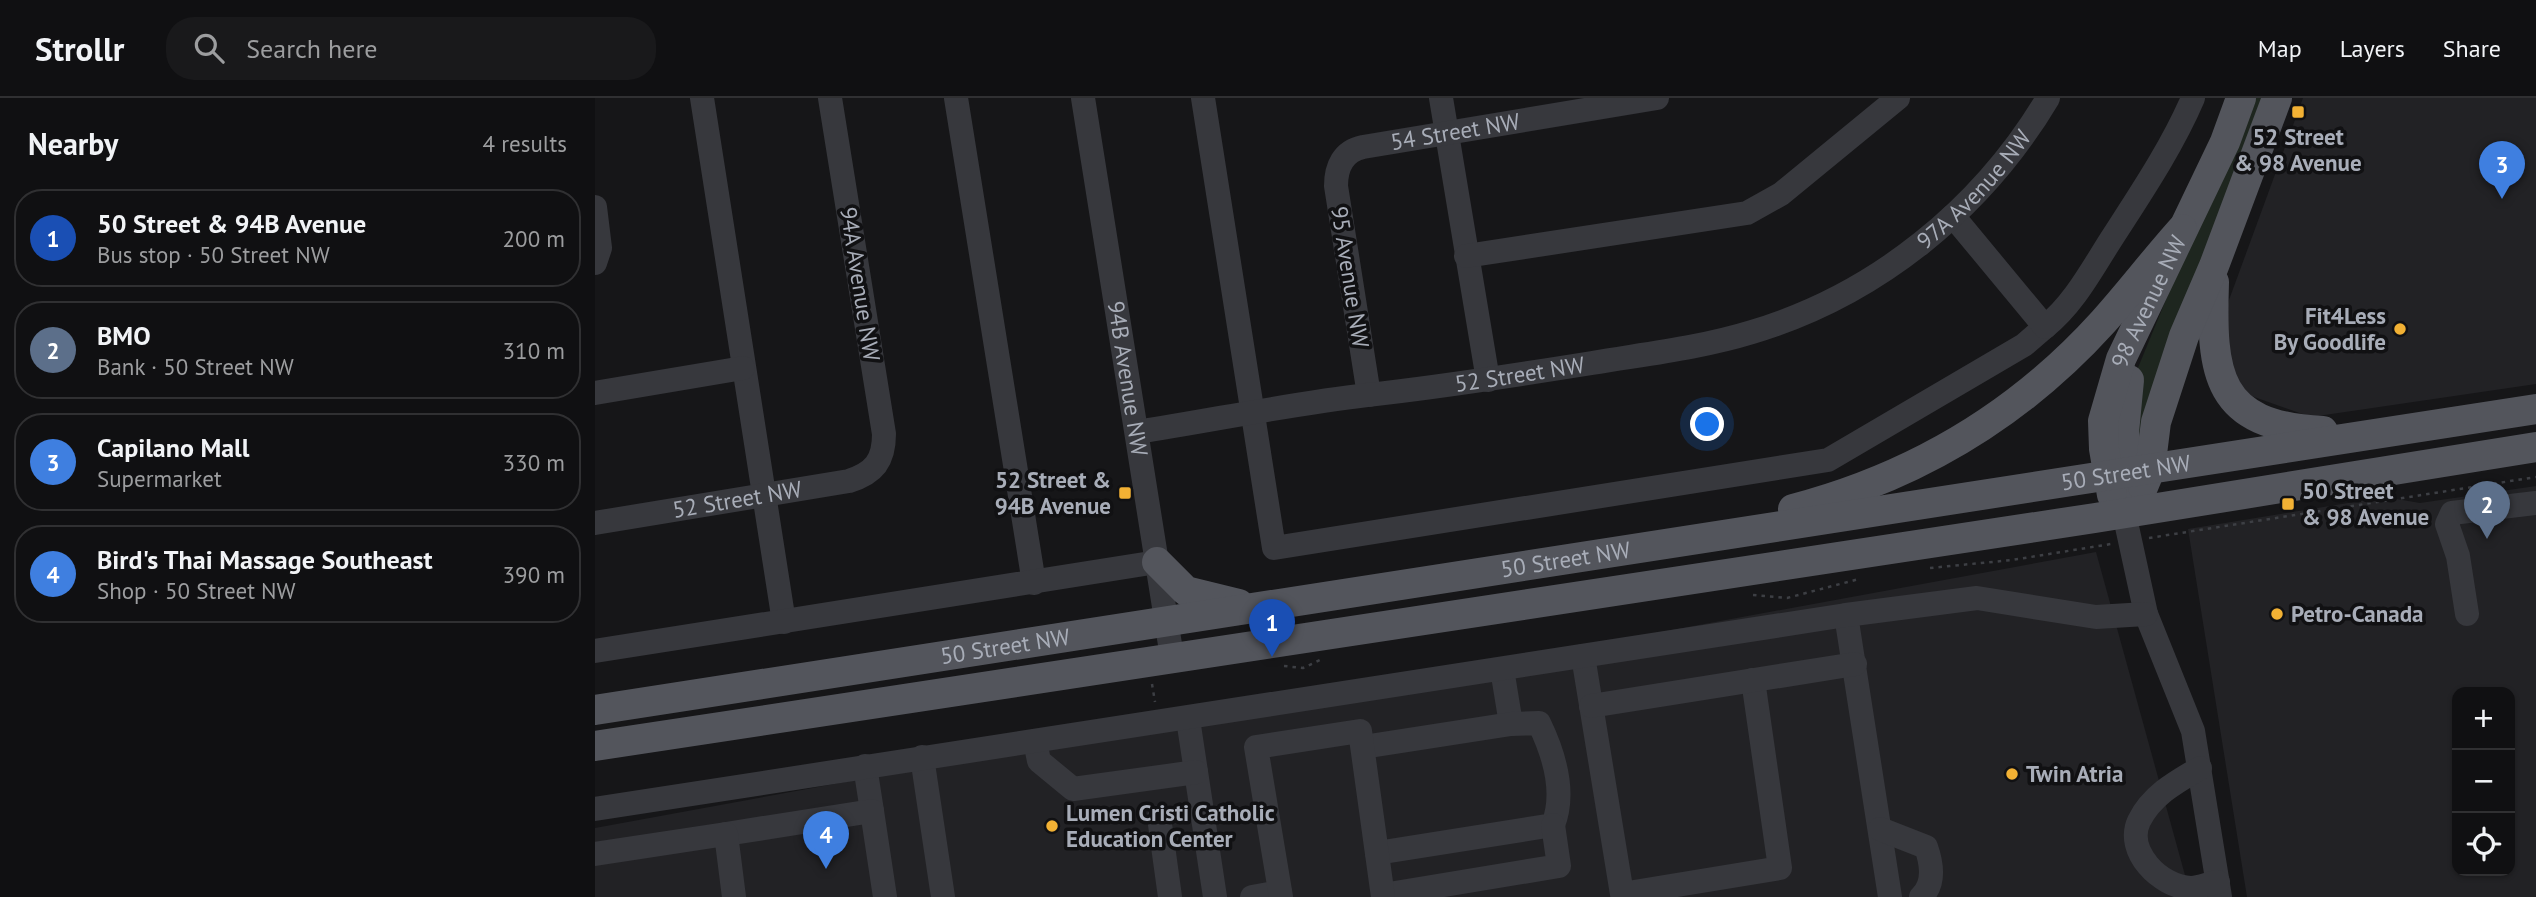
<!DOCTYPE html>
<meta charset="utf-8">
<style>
:root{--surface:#101012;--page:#19191b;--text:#f1f3f6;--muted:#9c9d9f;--line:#303032;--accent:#1a73e8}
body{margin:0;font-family:"PT Sans",sans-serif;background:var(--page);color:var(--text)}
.controls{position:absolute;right:21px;bottom:21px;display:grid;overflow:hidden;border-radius:14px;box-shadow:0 2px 5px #0004}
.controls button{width:63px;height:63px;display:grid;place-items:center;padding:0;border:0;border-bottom:2px solid var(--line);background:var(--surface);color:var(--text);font:35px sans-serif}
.you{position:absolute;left:1113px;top:327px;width:24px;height:24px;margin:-18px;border:5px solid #fff;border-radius:50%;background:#1a73e8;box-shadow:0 0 0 10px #1a73e833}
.badge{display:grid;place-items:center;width:46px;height:46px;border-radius:50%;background:var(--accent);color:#fff;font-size:23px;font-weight:700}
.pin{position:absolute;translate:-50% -58px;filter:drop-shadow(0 2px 4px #0008)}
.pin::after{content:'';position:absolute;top:37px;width:24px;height:21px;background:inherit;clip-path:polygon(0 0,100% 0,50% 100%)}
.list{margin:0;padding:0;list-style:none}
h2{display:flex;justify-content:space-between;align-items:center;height:91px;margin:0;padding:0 28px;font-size:30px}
h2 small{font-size:23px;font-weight:400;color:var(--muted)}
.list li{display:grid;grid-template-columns:46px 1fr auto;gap:21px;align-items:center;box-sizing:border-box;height:98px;margin:0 14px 14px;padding:0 14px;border:2px solid var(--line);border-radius:28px}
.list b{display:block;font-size:26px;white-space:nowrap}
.list p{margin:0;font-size:23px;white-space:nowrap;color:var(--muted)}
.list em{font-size:23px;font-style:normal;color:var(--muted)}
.icon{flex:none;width:38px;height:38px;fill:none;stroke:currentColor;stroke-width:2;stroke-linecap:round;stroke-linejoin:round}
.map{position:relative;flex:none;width:1941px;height:799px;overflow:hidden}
header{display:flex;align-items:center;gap:42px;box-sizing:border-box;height:98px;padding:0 35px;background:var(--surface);border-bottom:2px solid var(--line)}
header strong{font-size:33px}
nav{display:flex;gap:38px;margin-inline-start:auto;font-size:24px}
.search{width:490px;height:63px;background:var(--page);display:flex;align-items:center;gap:18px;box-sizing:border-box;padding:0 24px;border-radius:28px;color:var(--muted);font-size:26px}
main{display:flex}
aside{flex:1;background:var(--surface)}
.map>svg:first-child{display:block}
.built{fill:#222225;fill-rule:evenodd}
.green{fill:#1e261f}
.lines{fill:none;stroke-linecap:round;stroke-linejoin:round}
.path{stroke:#3d3f44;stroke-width:2.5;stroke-dasharray:3.5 5;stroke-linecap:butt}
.minor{stroke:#37383d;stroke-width:24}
.major{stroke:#53555c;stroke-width:30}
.poi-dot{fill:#f2b134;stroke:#111113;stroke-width:2.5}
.labels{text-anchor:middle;stroke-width:7;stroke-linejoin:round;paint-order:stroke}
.street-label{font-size:23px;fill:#a8adb8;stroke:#111113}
.poi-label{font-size:23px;font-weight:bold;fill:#a8adb8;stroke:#111113;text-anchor:start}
</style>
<header>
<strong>Strollr</strong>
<div class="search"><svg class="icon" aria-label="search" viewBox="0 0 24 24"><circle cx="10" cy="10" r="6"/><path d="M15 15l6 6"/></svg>Search here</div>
<nav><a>Map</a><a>Layers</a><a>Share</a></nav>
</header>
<main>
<aside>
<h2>Nearby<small>4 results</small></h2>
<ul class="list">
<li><span class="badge" style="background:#1a4fb4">1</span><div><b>50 Street &amp; 94B Avenue</b><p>Bus stop · 50 Street NW</p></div><em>200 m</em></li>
<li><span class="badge" style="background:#5c6f8a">2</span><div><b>BMO</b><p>Bank · 50 Street NW</p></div><em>310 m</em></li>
<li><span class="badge" style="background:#3f7fe0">3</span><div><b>Capilano Mall</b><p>Supermarket</p></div><em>330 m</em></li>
<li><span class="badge" style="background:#3f7fe0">4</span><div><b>Bird's Thai Massage Southeast</b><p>Shop · 50 Street NW</p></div><em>390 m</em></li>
</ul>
</aside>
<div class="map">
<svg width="1941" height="799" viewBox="0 0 1941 799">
<rect width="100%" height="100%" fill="#161618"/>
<!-- built -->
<g class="built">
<path d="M1708,0H1941V286L1716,319L1648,295L1640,286L1628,231L1634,202Z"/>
<path d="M1941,388V799H1652L1593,431L1790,399L1825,405ZM1862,594H1915V773H1862Z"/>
<path d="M1501,454L1596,799H0V730Z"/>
</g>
<!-- green -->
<path class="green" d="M1654,0H1668L1543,349L1540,277Z"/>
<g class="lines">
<!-- path -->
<g class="path">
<path d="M1554,440L1941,379"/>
<path d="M1335,470L1417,462L1516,446"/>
<path d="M1158,497L1192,500L1264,481"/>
<path d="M689,568L708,570L725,562"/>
<path d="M557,586L560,604"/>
</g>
<!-- minor -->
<g class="minor">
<path d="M107,0L189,524"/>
<path d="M361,0L439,485"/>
<path id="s1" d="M488,0L577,559"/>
<path d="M608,0L679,450L1233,362L1429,247L1450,229"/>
<path d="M846,0L893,282"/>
<path d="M0,109L5,150L0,165"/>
<path d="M1358,118L1450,229C1479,206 1497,171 1517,140C1546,95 1577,49 1598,0"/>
<path d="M871,158L1152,115L1186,96L1303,0"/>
<path d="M0,295L148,270"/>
<path id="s2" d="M774,297L741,88C741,69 748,53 768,49L1062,0"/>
<path id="s3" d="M542,334C619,322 695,306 772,297C847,289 922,277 997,265C1050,256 1105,250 1157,234C1281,197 1387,111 1453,0"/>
<path d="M1529,415L1551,516L1598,633L1625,799"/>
<path id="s4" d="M0,425L254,383C279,375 289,363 289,336L235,0"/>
<path d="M1872,516L1863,458L1852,426L1857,415L1941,405"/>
<path d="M1251,517L1295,799"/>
<path d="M0,553L562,464"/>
<path d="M988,558L1027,796L1185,770L1158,582"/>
<path d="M907,571L916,626"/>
<path d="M996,608L1260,566"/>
<path d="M593,621L620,799"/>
<path d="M440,643L444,663L478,691L601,674"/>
<path d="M768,649L916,626L944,625C959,656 971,694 958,727L782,755"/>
<path d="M327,659L348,799"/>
<path d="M270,668L277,713"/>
<path d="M1605,670C1581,684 1557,697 1544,723C1530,753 1565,789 1596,790C1604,790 1615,785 1623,784"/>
<path d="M0,711L1251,517L1382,500L1501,519L1551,516"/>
<path d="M564,719L575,799"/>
<path d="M1285,731L1331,749C1337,766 1340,786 1326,799"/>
<path d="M131,736L277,713L290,799"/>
<path d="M0,756L131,736L139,799"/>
<path d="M788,797L964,768L958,727"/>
<path d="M657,799L685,794"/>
<path d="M686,799L661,649L765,633L788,799"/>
</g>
<!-- major -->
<g class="major">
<path d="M1619,184C1616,276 1620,328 1728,333"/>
<path d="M1534,282L1529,334L1536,393"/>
<path d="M1548,389L1555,372L1561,324L1589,238L1619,168L1682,0"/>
<path id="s5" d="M1517,397L1509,351L1508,323L1526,261L1630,44L1646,0"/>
<path d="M1198,411C1320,379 1423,318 1508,224C1535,194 1560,161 1587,131"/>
<path d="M562,464L591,493L644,506"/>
<path id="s6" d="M0,612L1941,311"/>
<path d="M0,648L1500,420L1941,349"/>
</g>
</g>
<!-- markers -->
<g class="poi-dot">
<rect x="1696" y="7" width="14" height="14" rx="3.5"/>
<circle cx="1805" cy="231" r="7"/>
<rect x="523" y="388" width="14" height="14" rx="3.5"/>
<rect x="1686" y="399" width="14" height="14" rx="3.5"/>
<circle cx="1682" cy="516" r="7"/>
<circle cx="1417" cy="676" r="7"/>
<circle cx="457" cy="728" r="7"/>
</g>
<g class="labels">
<!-- street labels -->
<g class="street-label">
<text dy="8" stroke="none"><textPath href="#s2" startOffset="357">54 Street NW</textPath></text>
<text dy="8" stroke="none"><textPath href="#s3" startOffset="891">97A Avenue NW</textPath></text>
<text transform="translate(755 179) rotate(81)" y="8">95 Avenue NW</text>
<text transform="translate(265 186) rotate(81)" y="8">94A Avenue NW</text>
<text dy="8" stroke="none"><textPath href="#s5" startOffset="203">98 Avenue NW</textPath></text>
<text dy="8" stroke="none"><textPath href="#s3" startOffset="387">52 Street NW</textPath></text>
<text dy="8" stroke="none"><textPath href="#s1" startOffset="284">94B Avenue NW</textPath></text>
<text dy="8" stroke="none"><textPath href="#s6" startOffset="1549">50 Street NW</textPath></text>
<text dy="8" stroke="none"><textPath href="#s4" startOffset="144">52 Street NW</textPath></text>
<text dy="8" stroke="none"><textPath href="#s6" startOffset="982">50 Street NW</textPath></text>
<text dy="8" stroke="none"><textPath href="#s6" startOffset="415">50 Street NW</textPath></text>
</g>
<!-- poi labels -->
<g class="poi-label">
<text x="1703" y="47" text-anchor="middle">52 Street<tspan x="1703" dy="26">&amp; 98 Avenue</tspan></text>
<text x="1791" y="226" text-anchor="end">Fit4Less<tspan x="1791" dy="26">By Goodlife</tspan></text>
<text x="516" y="390" text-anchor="end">52 Street &amp;<tspan x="516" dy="26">94B Avenue</tspan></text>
<text x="1707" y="401">50 Street<tspan x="1707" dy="26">&amp; 98 Avenue</tspan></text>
<text x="1696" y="524">Petro-Canada</text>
<text x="1431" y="684">Twin Atria</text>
<text x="471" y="723">Lumen Cristi Catholic<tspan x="471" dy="26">Education Center</tspan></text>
</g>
</g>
</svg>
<div class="controls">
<button>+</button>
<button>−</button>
<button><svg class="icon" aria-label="locate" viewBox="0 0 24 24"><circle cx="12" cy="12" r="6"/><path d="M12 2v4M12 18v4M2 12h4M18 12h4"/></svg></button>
</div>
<div class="you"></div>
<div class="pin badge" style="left:677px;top:559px;background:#1a4fb4">1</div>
<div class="pin badge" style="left:1892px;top:441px;background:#5c6f8a">2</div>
<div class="pin badge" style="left:1907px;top:101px;background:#3f7fe0">3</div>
<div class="pin badge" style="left:231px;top:771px;background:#3f7fe0">4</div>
</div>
</main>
